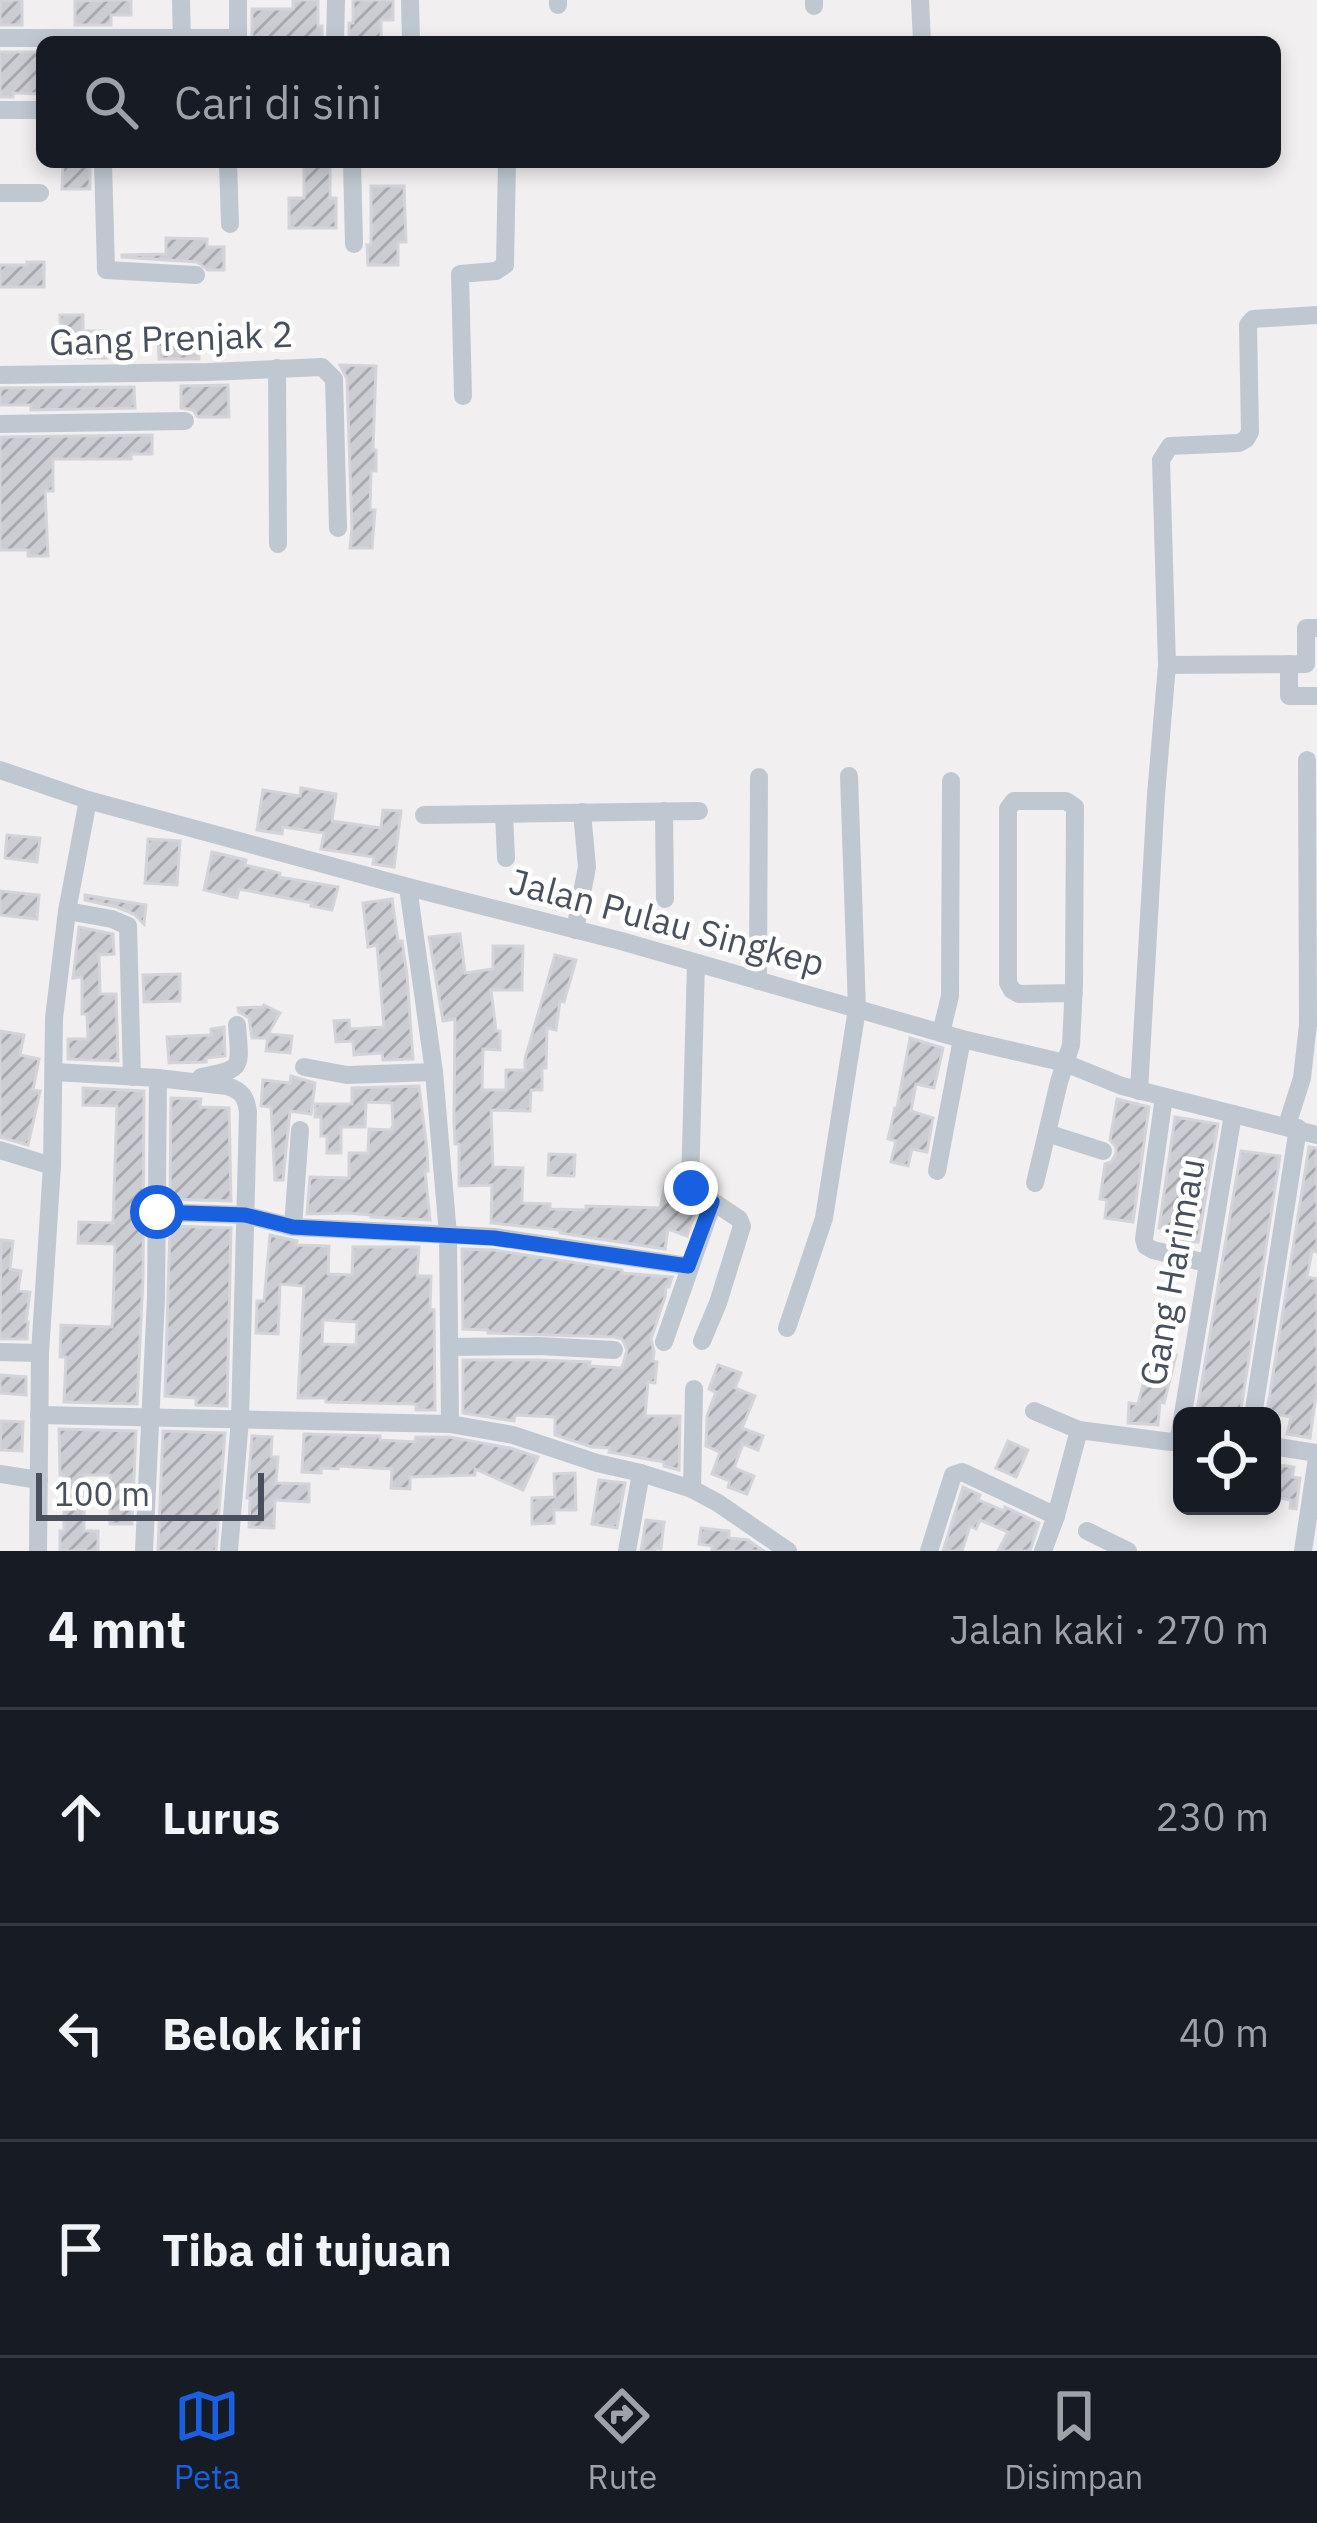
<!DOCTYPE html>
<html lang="id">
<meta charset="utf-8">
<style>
:root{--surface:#171b24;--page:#20242c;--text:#f1f3f6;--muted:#9ea1a6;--line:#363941;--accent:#1960e1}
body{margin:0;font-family:"IBM Plex Sans",sans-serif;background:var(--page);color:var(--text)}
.controls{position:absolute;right:36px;bottom:36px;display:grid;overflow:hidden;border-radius:18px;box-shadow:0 6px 18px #0003}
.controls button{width:108px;height:108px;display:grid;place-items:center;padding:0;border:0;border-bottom:3px solid var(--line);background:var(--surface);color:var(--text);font:60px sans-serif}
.scale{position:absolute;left:36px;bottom:30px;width:228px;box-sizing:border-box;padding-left:12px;border:6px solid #47505c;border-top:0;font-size:33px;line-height:42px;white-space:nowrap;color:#47505c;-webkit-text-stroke:9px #fff;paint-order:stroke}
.stop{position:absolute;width:36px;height:36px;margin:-27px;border:9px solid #1960e1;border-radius:50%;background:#fff}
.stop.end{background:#1960e1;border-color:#fff;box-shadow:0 3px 12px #0008}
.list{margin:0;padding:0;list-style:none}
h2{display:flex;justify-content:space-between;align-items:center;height:156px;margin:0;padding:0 48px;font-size:51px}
h2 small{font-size:39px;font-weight:400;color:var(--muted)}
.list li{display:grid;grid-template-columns:78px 1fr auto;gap:36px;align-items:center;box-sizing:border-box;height:216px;padding:0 48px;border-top:3px solid var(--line)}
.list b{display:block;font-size:45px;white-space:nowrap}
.list em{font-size:39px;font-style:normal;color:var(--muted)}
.icon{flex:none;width:66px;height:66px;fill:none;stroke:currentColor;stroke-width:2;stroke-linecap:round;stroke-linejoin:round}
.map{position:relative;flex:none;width:1317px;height:1551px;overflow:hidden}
.search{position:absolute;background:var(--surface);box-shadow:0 6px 18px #0003;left:36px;right:36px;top:36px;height:132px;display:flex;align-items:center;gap:30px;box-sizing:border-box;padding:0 42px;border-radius:18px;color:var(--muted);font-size:45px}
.sheet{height:804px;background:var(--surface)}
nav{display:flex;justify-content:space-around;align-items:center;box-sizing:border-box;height:168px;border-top:3px solid var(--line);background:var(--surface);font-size:33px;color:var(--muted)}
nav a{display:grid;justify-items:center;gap:6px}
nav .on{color:var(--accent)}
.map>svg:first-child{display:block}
.building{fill:url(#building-hatch);stroke:#d3d4da;stroke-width:3;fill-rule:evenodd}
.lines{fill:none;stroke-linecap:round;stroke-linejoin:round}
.minor{stroke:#bfc8d1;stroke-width:18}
.route{stroke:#1960e1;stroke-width:15}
.labels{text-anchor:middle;stroke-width:9;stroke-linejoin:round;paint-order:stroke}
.street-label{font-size:36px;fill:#47505c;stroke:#fff}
</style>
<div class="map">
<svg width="1317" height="1551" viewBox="0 0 1317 1551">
<defs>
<pattern id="building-hatch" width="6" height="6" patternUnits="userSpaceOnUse" patternTransform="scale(3)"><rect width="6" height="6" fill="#cccdd3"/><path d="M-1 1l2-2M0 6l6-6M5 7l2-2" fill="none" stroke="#a7a9ae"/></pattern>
</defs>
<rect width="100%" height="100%" fill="#f1efef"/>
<!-- building -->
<g class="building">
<rect x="0" y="0" width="22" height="25"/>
<path d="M115,0H131V15H111V25H75V1Z"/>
<path d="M293,0H318V26H322V42H252V9H293Z"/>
<path d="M353,0H393V20H381V42H349V23H353Z"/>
<path d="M0,52H42L40,94L13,93V97H0Z"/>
<path d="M304,162H330V198H336V228H289V198H304Z"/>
<path d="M63,164L90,165V189H62Z"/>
<path d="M371,186H404L406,242H398V265H368L367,245H371Z"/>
<path d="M166,238L207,239V247H224V270H208L197,262L122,257V255L166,254Z"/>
<path d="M27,262H44V287H0V265H27Z"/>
<path d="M60,315H83V331H107V358H85V351L61,352Z"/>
<path d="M199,330V359H159L158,331Z"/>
<path d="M340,365L376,366L373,450H376V471H371L370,510H375L372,548H350L352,528L347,379Z"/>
<path d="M228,385L229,417H198L193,410L181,408V386Z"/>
<path d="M134,387L135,408L31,410V405H0V388Z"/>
<path d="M152,435V454H131V459H53V491H45L48,556H28V550H0V437Z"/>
<path d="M301,788L336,794L332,821L381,828L383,810L401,811L394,867L373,864L374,857L321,849L324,833L283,827L282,834L257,830L263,790L300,796Z"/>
<path d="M7,835L40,838L37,862L5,858Z"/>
<path d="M148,839L180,841L177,885L145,883Z"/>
<path d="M212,852L246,860L245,865L280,873L279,877L338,887L332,910L311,906L312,903L239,889L237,898L204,890Z"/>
<path d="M0,891L39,895L37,919L0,915Z"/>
<path d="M85,895L146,905L144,924L134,914L117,907L85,900Z"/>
<path d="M392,899L398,941H402L407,975L413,1059L383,1060L382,1053L354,1055L353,1041L336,1042L334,1021L349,1020L350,1029L384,1027L377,945L368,947L363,903Z"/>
<path d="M79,927L113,934L114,954L99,955L100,994H116L118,1061L68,1059V1039H88L87,1014H82V977L73,978Z"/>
<path d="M460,934L465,973L493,969V946H523L522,990H491L496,1031H500V1050L483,1049L482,1090H506V1070H525V1059L555,955L576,960L564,1002L560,1001L556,1030L547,1028L546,1068H542V1090H531L530,1111L491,1110L493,1167L523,1168L522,1203L550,1204V1209L586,1210V1206L660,1208L665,1185L677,1188L682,1196L697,1207L687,1236L668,1229L665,1249L560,1233V1230L491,1223L492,1185L459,1186V1144H455L454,1121L455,1019L443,1021L429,937Z"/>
<path d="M180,974V1001L144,1002L143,975Z"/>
<path d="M264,1005L280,1013L268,1034L292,1036L290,1053L266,1051L268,1034L266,1038H252L249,1018L239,1012L238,1008L263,1007Z"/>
<path d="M224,1027L225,1056L206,1058V1062L169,1063L167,1037L211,1035V1029Z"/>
<path d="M0,1031L24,1035L20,1055L39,1059L33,1090L40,1091L39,1096L28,1145L0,1137Z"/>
<path d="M910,1038L943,1048L934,1088L916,1084L911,1111L933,1118L927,1152L912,1149L908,1166L891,1162L896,1141L888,1139L895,1108H897Z"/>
<path d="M291,1076L315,1083L311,1114L290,1111L283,1180H275L271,1107L261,1106L263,1080L290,1083Z"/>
<path d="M419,1086L427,1150L428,1171H425L430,1220L371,1217V1215L347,1213L307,1214L310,1177L349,1178V1153H368L369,1129L391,1130L393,1125L392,1103L366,1102L365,1127H341V1153H327V1136H321V1117H315V1104H352V1088Z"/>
<path d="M83,1088L144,1091L143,1279L137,1404L64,1402L66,1357H60L61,1325L112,1327L113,1311L115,1244L78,1243L79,1222L113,1223L117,1106L83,1105Z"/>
<path d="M171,1098L201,1099L200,1107L229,1108L231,1201L170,1199Z"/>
<path d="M1117,1099L1149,1107L1133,1222L1105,1218L1107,1200L1100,1199L1105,1164L1111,1162L1116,1154V1147L1110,1140Z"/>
<path d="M1175,1117L1218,1124L1198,1242L1177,1240L1178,1231L1159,1228Z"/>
<path d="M1309,1147L1317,1148V1252L1312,1251L1307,1277L1317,1279V1387L1310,1438L1287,1434L1291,1417L1267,1412Z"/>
<path d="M1241,1151L1280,1156L1240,1416H1196Z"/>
<path d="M549,1154L575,1155L574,1176L548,1175Z"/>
<path d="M170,1226L231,1228L227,1406L196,1405V1398L165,1396Z"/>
<path d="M270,1235L297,1241L296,1245L329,1246L328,1274L352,1275L353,1247H419L417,1276H431L430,1309L434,1310L435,1410H416V1404L326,1402V1398H298L304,1286L280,1284L278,1334L256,1333L257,1301H264ZM323,1320L357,1322L356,1345L322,1344Z"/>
<path d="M1,1240L13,1241L10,1269L21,1271L18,1291L30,1292L26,1322H28L27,1339H0Z"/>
<path d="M462,1249L493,1250L622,1270V1273L672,1277L669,1287H666L665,1297L651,1339L654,1351L653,1361L657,1362L655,1383L648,1382L645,1416H680L679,1470L664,1466V1462L609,1452L610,1448L592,1447L555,1435V1417L515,1415L514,1421L463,1413V1360H539L590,1362L589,1366L622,1368L627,1350L622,1339L615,1337L488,1333V1330L463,1329Z"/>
<path d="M1152,1349L1176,1355L1164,1403L1160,1402L1158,1425L1128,1423L1129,1403L1138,1404Z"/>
<path d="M718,1365L741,1373L735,1388L755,1396L742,1428L763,1436L758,1450L743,1444L734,1468L754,1476L747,1494L728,1487L730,1481L712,1474L720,1452L706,1446L707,1416L716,1392L709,1389Z"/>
<path d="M0,1375L26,1377V1395L0,1393Z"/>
<path d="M1,1421L23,1422L22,1451L0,1450Z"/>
<path d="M59,1429L136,1431L132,1524H110V1475H84V1531H98V1551H60V1531H64V1475H60Z"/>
<path d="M163,1431L225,1433L216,1551H158Z"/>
<path d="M304,1434L380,1436V1440L415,1442L416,1437H449L510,1448L538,1457L523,1490L475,1469V1475L410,1477V1489L391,1488L392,1469L338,1466V1469L321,1468V1473L302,1472Z"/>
<path d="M252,1436L272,1437L271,1457H278L276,1483L309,1484V1502L275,1500L274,1528L249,1527L250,1498H247Z"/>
<path d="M1008,1441L1028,1450L1016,1477L996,1468Z"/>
<path d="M1272,1464L1294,1467L1292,1477L1300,1478L1296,1509L1290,1508L1291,1500L1272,1497Z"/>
<path d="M575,1473L576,1510H554V1523L532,1524V1498L555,1497L554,1474Z"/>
<path d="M599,1480L625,1483L617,1528L592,1524Z"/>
<path d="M963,1487L980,1495L978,1500L1004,1511L1005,1507L1039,1523L1030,1551H998L1008,1532L980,1520L976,1529L970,1526L962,1551H943Z"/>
<path d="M646,1520L664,1522L661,1549L655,1548V1551H641Z"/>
<path d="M701,1528L729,1531V1538L748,1540L764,1551H712V1546L699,1544Z"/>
</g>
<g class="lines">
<!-- minor -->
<g class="minor">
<path d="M181,0L182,42"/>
<path d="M410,0L411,42"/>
<path d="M558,0V5"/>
<path d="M920,0L922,42"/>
<path d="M814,6V0"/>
<path d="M0,38H230"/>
<path d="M238,42V0"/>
<path d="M335,42L336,0"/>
<path d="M0,110H42"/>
<path d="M103,162L106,270L196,275"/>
<path d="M228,162L230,224"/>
<path d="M352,162L354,244"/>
<path d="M0,193H40"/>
<path d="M277,368L278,544"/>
<path d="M0,375L208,372L322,367L334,379L338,528"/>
<path d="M463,396L460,274L496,271L505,265L507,162"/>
<path d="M0,424L185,421"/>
<path d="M1289,664V696H1317"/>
<path d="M1167,665L1306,664V628H1317"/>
<path d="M0,770L88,800L408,887L621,941L962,1039L1065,1063L1122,1086L1317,1135"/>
<path d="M664,811L665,899"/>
<path d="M504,814L506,858"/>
<path d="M424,815L699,811"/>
<path d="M408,887L434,1072L448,1235L450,1424"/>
<path d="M67,911L112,919L128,926L132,1077"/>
<path d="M575,930L587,867L582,812"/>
<path d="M696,963L690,1186L739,1219L742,1226L718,1303L702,1341"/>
<path d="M758,981L759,777"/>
<path d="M941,1033L950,996L951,781"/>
<path d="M304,1067L347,1075L434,1072"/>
<path d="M55,1072L158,1078L227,1086C242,1091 246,1097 248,1112L240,1420L229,1551"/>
<path d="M201,1077C245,1069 240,1068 237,1025"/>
<path d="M1139,1091L1156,795L1167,665L1161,460L1170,446L1239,443L1246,439L1250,432L1248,325L1253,319L1317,315"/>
<path d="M1164,1097L1144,1239L1146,1246L1153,1250L1206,1263"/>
<path d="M1287,1125L1302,1078L1308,1025L1307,760"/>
<path d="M1047,1133L1103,1151"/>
<path d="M0,1150L52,1166"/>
<path d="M937,1171L962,1039"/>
<path d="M1035,1183L1059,1082L1071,1045L1074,984L1075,807L1066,801H1014L1008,809V983L1012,990L1019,994L1074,993"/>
<path d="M157,1212L245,1215L293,1227L494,1237L688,1266"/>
<path d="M293,1227L300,1130"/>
<path d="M787,1328L824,1218L857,1009L849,776"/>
<path d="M664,1342L713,1202"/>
<path d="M450,1347L539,1346L614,1350"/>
<path d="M0,1352L40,1353"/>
<path d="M1034,1411L1079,1430"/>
<path d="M39,1415L450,1424L513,1435L597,1463L641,1473L692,1489L718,1503L788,1551"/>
<path d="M1253,1416L1298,1128"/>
<path d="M1272,1446L1317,1453"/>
<path d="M0,1474L39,1480"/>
<path d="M692,1489L694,1389"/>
<path d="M1087,1531L1128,1551"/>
<path d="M38,1551L40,1353L52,1166L54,1018L67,911L88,800"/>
<path d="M144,1551L156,1298L158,1078"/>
<path d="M627,1551L641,1473"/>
<path d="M929,1551L953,1475L962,1472L1056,1516"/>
<path d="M1043,1551L1056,1516L1079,1430L1171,1442L1179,1438L1233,1114"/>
<path d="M1303,1551L1317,1458"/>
</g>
</g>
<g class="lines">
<!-- route -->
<path class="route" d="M157,1212L245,1215L293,1227L494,1238L688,1266L712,1202L691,1188"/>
</g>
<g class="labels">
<!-- street labels -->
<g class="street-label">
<text transform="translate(171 338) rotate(-2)" y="13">Gang Prenjak 2</text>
<text transform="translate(667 922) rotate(15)" y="13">Jalan Pulau Singkep</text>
<text transform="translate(1172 1272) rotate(-80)" y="13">Gang Harimau</text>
</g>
</g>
</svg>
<div class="controls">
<button><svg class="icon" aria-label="locate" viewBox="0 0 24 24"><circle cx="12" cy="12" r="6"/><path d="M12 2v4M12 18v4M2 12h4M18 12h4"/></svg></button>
</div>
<div class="scale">100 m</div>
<div class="stop" style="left:157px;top:1212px"></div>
<div class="stop end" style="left:691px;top:1188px"></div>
<div class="search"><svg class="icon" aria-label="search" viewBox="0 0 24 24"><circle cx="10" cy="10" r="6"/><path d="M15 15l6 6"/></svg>Cari di sini</div>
</div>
<section class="sheet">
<h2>4 mnt<small>Jalan kaki · 270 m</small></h2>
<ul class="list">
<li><svg class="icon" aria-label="ahead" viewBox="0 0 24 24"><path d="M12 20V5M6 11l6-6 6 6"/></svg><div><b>Lurus</b></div><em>230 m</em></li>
<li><svg class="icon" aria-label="left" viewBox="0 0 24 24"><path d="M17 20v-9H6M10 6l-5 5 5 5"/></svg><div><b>Belok kiri</b></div><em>40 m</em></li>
<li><svg class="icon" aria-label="arrive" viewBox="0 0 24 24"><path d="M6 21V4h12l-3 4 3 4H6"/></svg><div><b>Tiba di tujuan</b></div></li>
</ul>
</section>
<nav>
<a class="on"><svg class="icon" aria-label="map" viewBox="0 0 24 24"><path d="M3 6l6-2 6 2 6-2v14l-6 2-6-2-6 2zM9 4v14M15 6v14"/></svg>Peta</a>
<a><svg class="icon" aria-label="directions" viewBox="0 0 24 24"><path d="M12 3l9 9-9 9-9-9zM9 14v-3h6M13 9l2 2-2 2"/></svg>Rute</a>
<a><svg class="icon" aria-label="saved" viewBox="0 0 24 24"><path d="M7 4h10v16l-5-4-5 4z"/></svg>Disimpan</a>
</nav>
